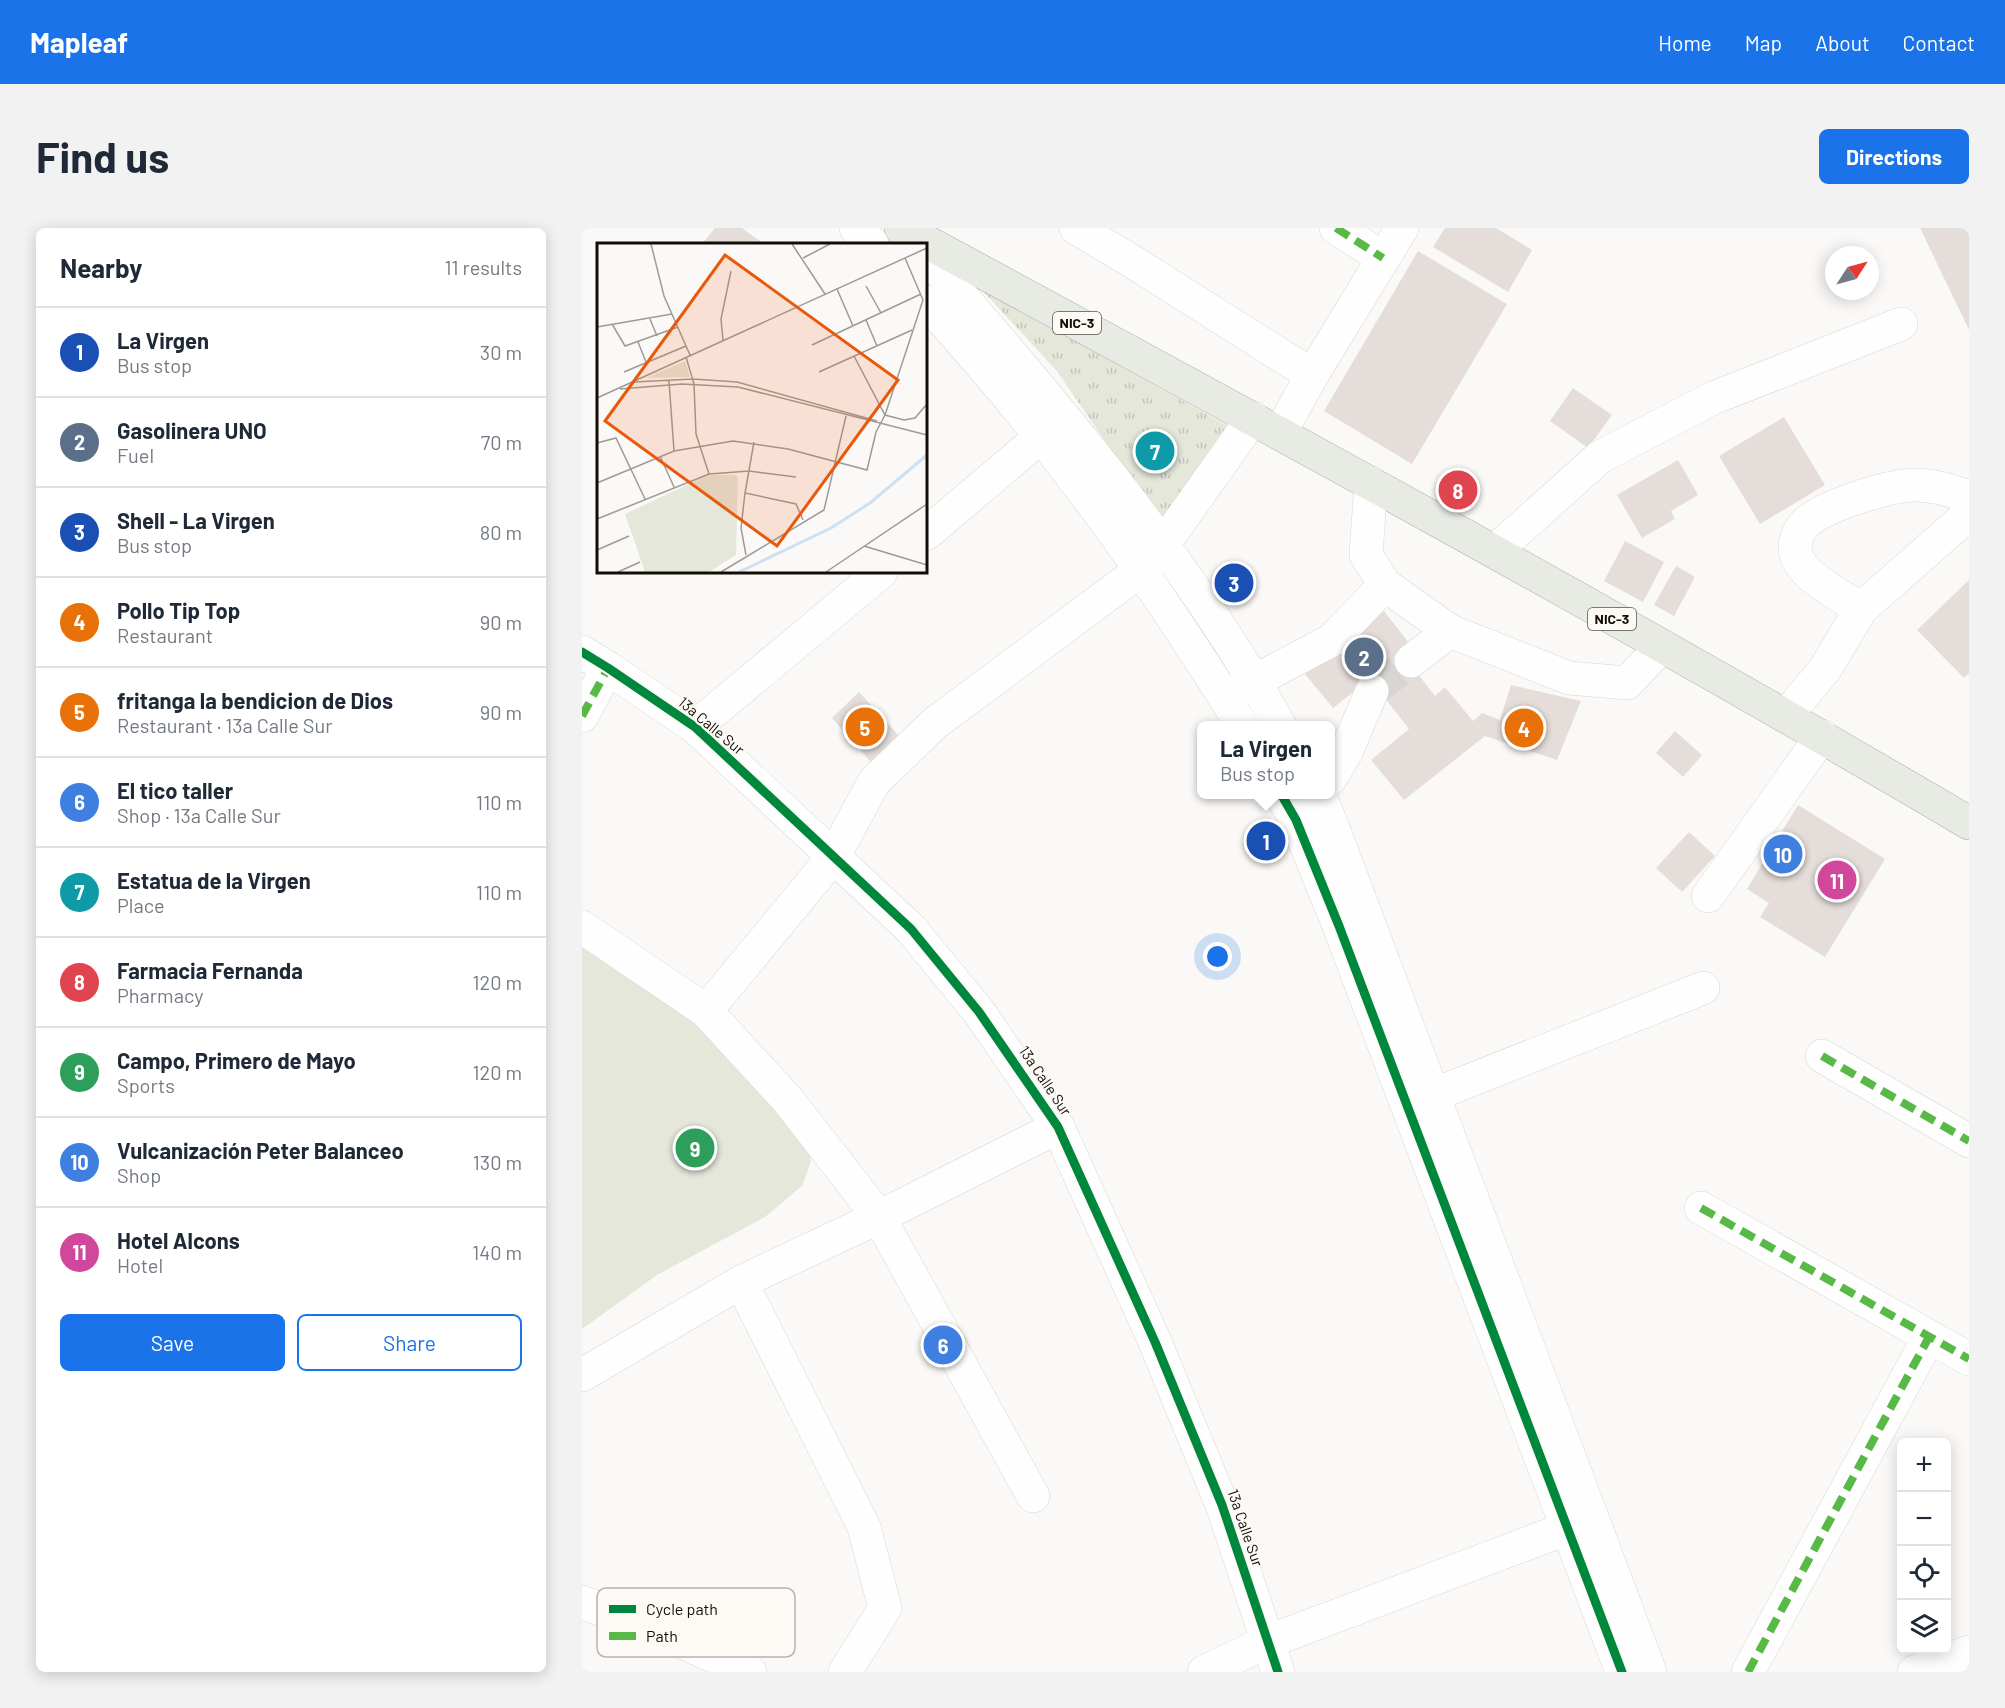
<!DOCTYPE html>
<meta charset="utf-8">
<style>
:root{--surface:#fff;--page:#f2f2f3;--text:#1f2937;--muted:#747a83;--line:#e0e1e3;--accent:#1a73e8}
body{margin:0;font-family:Barlow,sans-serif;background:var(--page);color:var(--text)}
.controls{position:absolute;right:18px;bottom:18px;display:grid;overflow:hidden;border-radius:9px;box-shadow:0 3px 15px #0003}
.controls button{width:54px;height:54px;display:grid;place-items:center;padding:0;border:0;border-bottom:2px solid var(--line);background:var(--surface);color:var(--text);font:30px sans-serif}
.compass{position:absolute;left:1243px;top:18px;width:54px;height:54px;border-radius:50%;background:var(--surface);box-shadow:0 3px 15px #0003;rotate:54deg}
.you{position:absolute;left:636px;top:729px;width:21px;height:21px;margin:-15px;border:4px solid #fff;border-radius:50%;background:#1a73e8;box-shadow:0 0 0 9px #1a73e833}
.badge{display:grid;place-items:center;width:39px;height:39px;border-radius:50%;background:var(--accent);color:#fff;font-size:20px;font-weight:700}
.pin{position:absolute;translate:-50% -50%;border:3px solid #fff;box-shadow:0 2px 6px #0006}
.popup{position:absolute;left:615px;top:493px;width:138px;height:78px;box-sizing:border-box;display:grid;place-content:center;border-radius:9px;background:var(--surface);filter:drop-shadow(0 2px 4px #0005);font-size:20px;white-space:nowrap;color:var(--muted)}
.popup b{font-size:22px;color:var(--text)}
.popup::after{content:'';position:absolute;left:50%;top:100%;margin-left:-12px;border:12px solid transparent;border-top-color:var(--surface)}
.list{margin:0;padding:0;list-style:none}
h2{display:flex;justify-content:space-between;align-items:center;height:78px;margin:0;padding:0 24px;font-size:26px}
h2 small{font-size:20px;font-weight:400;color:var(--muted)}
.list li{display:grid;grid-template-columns:39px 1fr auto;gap:18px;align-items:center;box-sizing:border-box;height:90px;padding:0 24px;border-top:2px solid var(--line)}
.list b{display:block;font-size:22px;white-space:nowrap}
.list p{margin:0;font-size:20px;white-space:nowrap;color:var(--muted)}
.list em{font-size:20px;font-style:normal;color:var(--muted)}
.actions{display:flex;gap:12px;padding:18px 24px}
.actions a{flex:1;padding:14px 0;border:2px solid var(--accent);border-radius:9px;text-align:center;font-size:21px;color:var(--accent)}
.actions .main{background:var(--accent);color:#fff}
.icon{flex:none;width:33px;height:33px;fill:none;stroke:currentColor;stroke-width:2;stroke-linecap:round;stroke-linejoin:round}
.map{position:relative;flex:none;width:1387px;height:1444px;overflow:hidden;border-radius:9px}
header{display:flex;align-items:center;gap:36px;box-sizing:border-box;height:84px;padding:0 30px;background:var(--accent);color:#fff}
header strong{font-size:28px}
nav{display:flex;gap:33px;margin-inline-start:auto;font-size:21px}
.intro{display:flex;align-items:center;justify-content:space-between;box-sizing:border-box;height:144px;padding:0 36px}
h1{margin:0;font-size:42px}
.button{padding:15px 27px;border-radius:9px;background:var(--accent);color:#fff;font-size:21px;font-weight:700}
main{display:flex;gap:36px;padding:0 36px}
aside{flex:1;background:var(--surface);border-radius:9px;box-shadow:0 3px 15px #0003}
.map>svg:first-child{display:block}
.grass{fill:url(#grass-tufts)}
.garden{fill:#e4e7da}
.building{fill:#e5ddda}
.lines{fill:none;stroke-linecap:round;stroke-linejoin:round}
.minor-tunnel{stroke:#d8d6d3;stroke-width:33;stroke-dasharray:33 16;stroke-linecap:butt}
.minor-casing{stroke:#dbd7d1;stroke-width:34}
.major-casing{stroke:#a6ada0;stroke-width:34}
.minor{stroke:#fefefe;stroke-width:33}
.major{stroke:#e7ebe4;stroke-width:33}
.quiet{stroke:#58b947;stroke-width:8;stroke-dasharray:15 8;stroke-linecap:butt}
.cycleway-casing{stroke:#fdfaf5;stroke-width:13}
.cycleway{stroke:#00873e;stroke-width:9}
.labels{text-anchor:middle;stroke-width:4.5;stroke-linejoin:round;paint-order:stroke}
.shield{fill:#fdfaf5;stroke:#58544d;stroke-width:1.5}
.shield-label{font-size:14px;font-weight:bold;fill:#120d05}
.street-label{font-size:15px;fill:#120d05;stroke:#fdfaf5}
.inset-river{fill:none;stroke:#cee0f1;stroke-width:3}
.inset-road{fill:none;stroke:#9e9b96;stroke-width:1.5}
.view{fill:#e8590c;fill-opacity:0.15;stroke:#e8590c;stroke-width:3}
.inset-edge{fill:none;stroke:#120d05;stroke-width:3}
.key{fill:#fdfaf5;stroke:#b6b3ad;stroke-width:1.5}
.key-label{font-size:16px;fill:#120d05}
</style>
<header>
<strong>Mapleaf</strong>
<nav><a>Home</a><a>Map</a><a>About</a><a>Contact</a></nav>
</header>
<div class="intro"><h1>Find us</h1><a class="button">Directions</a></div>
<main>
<aside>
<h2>Nearby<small>11 results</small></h2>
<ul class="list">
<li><span class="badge" style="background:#1a4fb4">1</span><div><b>La Virgen</b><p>Bus stop</p></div><em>30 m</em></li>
<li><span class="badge" style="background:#5c6f8a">2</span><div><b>Gasolinera UNO</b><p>Fuel</p></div><em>70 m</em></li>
<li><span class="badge" style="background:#1a4fb4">3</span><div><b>Shell - La Virgen</b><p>Bus stop</p></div><em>80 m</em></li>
<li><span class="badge" style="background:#e8710a">4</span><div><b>Pollo Tip Top</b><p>Restaurant</p></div><em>90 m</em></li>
<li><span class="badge" style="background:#e8710a">5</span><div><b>fritanga la bendicion de Dios</b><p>Restaurant · 13a Calle Sur</p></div><em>90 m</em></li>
<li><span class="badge" style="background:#3f7fe0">6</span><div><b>El tico taller</b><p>Shop · 13a Calle Sur</p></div><em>110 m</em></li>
<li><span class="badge" style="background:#0f9aa8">7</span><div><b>Estatua de la Virgen</b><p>Place</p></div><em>110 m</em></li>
<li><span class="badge" style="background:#e0444e">8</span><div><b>Farmacia Fernanda</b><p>Pharmacy</p></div><em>120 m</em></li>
<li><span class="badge" style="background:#2e9e5b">9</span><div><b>Campo, Primero de Mayo</b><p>Sports</p></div><em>120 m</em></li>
<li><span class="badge" style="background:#3f7fe0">10</span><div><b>Vulcanización Peter Balanceo</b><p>Shop</p></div><em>130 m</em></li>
<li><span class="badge" style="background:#d1479c">11</span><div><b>Hotel Alcons</b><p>Hotel</p></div><em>140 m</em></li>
</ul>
<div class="actions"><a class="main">Save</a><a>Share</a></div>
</aside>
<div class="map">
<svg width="1387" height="1444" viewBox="0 0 1387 1444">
<defs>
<pattern id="grass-tufts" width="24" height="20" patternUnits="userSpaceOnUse" patternTransform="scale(1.5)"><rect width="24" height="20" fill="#e4e7da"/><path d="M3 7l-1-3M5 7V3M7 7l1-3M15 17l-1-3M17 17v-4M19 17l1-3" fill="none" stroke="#c3c5ba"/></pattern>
</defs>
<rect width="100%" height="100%" fill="#fbf9f7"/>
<!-- grass -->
<path class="grass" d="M398,60L648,199L579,294L474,142Z"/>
<!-- garden -->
<path class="garden" d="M0,713L113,782L225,906L229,934L220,958L183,989L75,1047L0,1101Z"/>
<!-- building -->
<g class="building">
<path d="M133,0H160L182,16H120Z"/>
<path d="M863,0H914L950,22L926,64L851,19Z"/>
<path d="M1338,0H1387V102Z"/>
<path d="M836,23L925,76L830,236L742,183Z"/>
<path d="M991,160L1030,187L1006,220L968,193Z"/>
<path d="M1202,189L1243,257L1178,296L1137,228Z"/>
<path d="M1096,232L1116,267L1089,283L1093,291L1060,310L1035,267Z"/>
<path d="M1043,313L1082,334L1061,374L1022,353Z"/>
<path d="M1094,338L1113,349L1092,388L1072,377Z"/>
<path d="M1387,352V445L1382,450L1335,402Z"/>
<path d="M802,383L831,420L822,428L853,468L863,459L891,493L900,485L918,492L929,457L999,473L975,532L903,508L822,572L789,532L827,501L788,451L751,480L723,446Z"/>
<path d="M277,464L317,508L289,534L250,490Z"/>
<path d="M1093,503L1120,527L1101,549L1074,525Z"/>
<path d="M1216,577L1303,631L1243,729L1178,689L1187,675L1165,661Z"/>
<path d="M1107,604L1133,628L1100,664L1074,640Z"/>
</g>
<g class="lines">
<!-- minor-tunnel -->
<path class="minor-tunnel" d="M790,463L829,433"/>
<defs>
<g id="minor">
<path d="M274,0L290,16"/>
<path d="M494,0L543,29L730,147"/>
<path d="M754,0L801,30"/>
<path d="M344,27C471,174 603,327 698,498"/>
<path d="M344,74C434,173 517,278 591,390C614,425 638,460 660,498"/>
<path d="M698,205L730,147L820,0"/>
<path d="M789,255L784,327L803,357L868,403"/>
<path d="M344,306L475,195"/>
<path d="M913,323L1018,229L1131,170L1319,96"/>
<path d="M1279,381C1260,368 1220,349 1214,326C1211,316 1216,303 1223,296C1240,278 1304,259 1329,257C1350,256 1367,262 1387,269"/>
<path d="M0,424L26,440L113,499L329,701L397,784L476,899L573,1114L640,1277L696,1444"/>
<path d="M829,433L868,403L987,450L1045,455L1079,419"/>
<path d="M652,464L750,412L803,357"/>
<path d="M0,488L26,440"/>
<path d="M1204,488L1243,441L1279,381L1387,286"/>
<path d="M113,499L299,344"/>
<path d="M748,551L764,524L790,463"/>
<path d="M699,566L714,592L757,698L1040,1444"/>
<path d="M737,566L751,600L1068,1444"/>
<path d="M1126,668L1240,508"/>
<path d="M0,699L124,783L205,871L297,989L451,1268"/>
<path d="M124,783L252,628L292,554L353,495L559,342L581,317L671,190"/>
<path d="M1240,828L1387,913"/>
<path d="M829,873L851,867L1121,760"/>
<path d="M1119,980L1387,1131"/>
<path d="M0,1147L159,1054"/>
<path d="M0,1374L79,1405L168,1444"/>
<path d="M263,1444L303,1380L282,1299L159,1054L297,989L476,899"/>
<path d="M622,1444L685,1414L986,1300"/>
<path d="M1166,1444L1347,1109"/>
<path d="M1332,1444L1387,1424"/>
</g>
<path id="major" d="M319,0C678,194 1036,388 1387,595"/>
</defs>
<!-- minor casing -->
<use href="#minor" class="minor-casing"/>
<!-- major casing -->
<use href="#major" class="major-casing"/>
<!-- minor -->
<use href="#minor" class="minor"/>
<!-- major -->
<use href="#major" class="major"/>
<!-- quiet -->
<g class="quiet">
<path d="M754,0L801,30"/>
<path d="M0,488L26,440"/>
<path d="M1240,828L1387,913"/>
<path d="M1119,980L1387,1131"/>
<path d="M1166,1444L1347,1109"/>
</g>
<defs>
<g id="cycleway">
<path d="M0,424L26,440L113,499L329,701L397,784L476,899L573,1114L640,1277L696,1444"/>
<path d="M699,566L714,592L757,698L1040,1444"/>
</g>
</defs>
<!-- cycleway casing -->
<use href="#cycleway" class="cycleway-casing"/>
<!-- cycleway -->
<use href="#cycleway" class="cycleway"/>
</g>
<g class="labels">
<!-- shield labels -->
<g class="shield">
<rect x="471" y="84" width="48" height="22" rx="4.5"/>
<rect x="1006" y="380" width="48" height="22" rx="4.5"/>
</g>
<g class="shield-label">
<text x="495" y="100">NIC-3</text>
<text x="1030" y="396">NIC-3</text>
</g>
<!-- street labels -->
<g class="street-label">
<text transform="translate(129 498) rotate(40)" y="5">13a Calle Sur</text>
<text transform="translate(463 853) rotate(56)" y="5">13a Calle Sur</text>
<text transform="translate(663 1300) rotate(71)" y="5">13a Calle Sur</text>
</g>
</g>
<!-- overview -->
<g transform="translate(15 15)">
<rect width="330" height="330" fill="#fbf9f7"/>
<path d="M88,118L93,134L49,135Z" fill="#e4e7da"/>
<path d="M111,232H139L141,235L139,312L112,329H48L28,271Z" fill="#e4e7da"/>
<path class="inset-river" d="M142,329L234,285L273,260L330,212"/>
<path class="inset-road" d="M54,1L67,53L93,112M195,1L228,51M206,15L233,1M269,43L284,70M240,46L256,83M53,76L60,93M269,77L280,103M15,81L28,103L81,84M0,84L75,71M126,97L124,76L134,28M41,99L49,119M215,102L324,51M257,113L288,172L307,177L318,175L330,161M89,114L97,141L99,191L112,231M27,129L89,103M222,129L315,87M72,138L77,208M37,139L96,136L140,139L280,178M23,146L85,141L141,144L330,192M0,155L330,5M157,199L148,250L199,261L206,277M0,200L19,195L48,256M63,213L77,244M0,240L77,208L136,198L191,206L270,227L279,189L288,172L326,57L308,15M148,250L144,285L149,312M0,276L112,231L152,228L199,234M267,303L330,322M0,307L32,293M21,329L43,319M124,329L227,267L249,173M229,329L330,261"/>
<path class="view" d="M128,12L301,137L180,303L8,178Z"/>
<rect width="330" height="330" class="inset-edge"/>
</g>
<!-- legend -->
<rect x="15" y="1360" width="198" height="69" rx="9" class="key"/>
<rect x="27" y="1377" width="27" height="8" fill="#00873e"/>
<rect x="27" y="1404" width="27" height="8" fill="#58b947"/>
<g class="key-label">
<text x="64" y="1387">Cycle path</text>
<text x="64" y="1414">Path</text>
</g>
</svg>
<div class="controls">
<button>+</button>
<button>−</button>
<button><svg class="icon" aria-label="locate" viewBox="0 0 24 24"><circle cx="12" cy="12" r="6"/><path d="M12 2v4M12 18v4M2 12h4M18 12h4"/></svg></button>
<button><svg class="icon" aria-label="layers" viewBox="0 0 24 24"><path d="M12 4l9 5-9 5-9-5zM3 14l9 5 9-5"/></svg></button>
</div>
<svg class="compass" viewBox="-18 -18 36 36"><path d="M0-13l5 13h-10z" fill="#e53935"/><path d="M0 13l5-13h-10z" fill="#747a83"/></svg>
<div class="you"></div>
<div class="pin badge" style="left:684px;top:613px;background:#1a4fb4">1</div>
<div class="popup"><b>La Virgen</b>Bus stop</div>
<div class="pin badge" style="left:782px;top:429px;background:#5c6f8a">2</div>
<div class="pin badge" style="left:652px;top:355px;background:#1a4fb4">3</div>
<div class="pin badge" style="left:942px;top:500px;background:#e8710a">4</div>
<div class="pin badge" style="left:283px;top:499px;background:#e8710a">5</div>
<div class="pin badge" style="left:361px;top:1117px;background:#3f7fe0">6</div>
<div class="pin badge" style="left:573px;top:223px;background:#0f9aa8">7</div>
<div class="pin badge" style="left:876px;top:262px;background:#e0444e">8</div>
<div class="pin badge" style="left:113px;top:920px;background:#2e9e5b">9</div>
<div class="pin badge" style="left:1201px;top:626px;background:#3f7fe0">10</div>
<div class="pin badge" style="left:1255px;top:652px;background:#d1479c">11</div>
</div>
</main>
